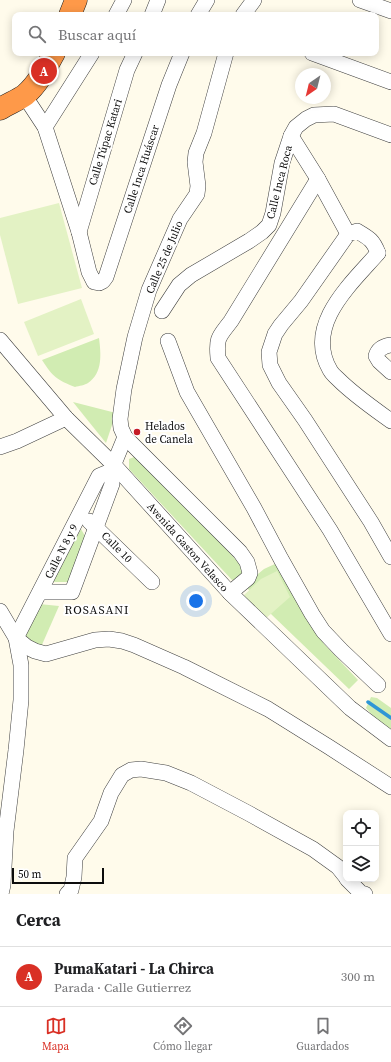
<!DOCTYPE html>
<html lang="es">
<meta charset="utf-8">
<style>
:root{--surface:#fff;--page:#f6f6f6;--text:#202124;--muted:#757577;--line:#e0e0e0;--accent:#d93025}
body{margin:0;font-family:"Source Serif 4",serif;background:var(--page);color:var(--text)}
.controls{position:absolute;right:12px;bottom:12px;display:grid;overflow:hidden;border-radius:8px;box-shadow:0 2px 10px #0003}
.controls button{width:36px;height:36px;display:grid;place-items:center;padding:0;border:0;border-bottom:1px solid var(--line);background:var(--surface);color:var(--text);font:20px sans-serif}
.compass{position:absolute;left:295px;top:68px;width:36px;height:36px;border-radius:50%;background:var(--surface);box-shadow:0 2px 10px #0003;rotate:215deg}
.scale{position:absolute;left:12px;bottom:10px;width:92px;box-sizing:border-box;padding-left:4px;border:2px solid #0c0c0c;border-top:0;font-size:11px;line-height:14px;white-space:nowrap;color:#0c0c0c;-webkit-text-stroke:3px #fff;paint-order:stroke}
.you{position:absolute;left:196px;top:601px;width:14px;height:14px;margin:-10px;border:3px solid #fff;border-radius:50%;background:#1a73e8;box-shadow:0 0 0 6px #1a73e833}
.badge{display:grid;place-items:center;width:26px;height:26px;border-radius:50%;background:var(--accent);color:#fff;font-size:13px;font-weight:700}
.pin{position:absolute;translate:-50% -50%;border:2px solid #fff;box-shadow:0 1px 4px #0006}
.list{margin:0;padding:0;list-style:none}
h2{display:flex;justify-content:space-between;align-items:center;height:52px;margin:0;padding:0 16px;font-size:17px}
h2 small{font-size:13px;font-weight:400;color:var(--muted)}
.list li{display:grid;grid-template-columns:26px 1fr auto;gap:12px;align-items:center;box-sizing:border-box;height:60px;padding:0 16px;border-top:1px solid var(--line)}
.list b{display:block;font-size:15px;white-space:nowrap}
.list p{margin:0;font-size:13px;white-space:nowrap;color:var(--muted)}
.list em{font-size:13px;font-style:normal;color:var(--muted)}
.icon{flex:none;width:22px;height:22px;fill:none;stroke:currentColor;stroke-width:2;stroke-linecap:round;stroke-linejoin:round}
.map{position:relative;flex:none;width:391px;height:894px;overflow:hidden}
.search{position:absolute;background:var(--surface);box-shadow:0 2px 10px #0003;left:12px;right:12px;top:12px;height:44px;display:flex;align-items:center;gap:10px;box-sizing:border-box;padding:0 14px;border-radius:8px;color:var(--muted);font-size:15px}
.sheet{height:112px;background:var(--surface)}
nav{display:flex;justify-content:space-around;align-items:center;box-sizing:border-box;height:56px;border-top:1px solid var(--line);background:var(--surface);font-size:11px;color:var(--muted)}
nav a{display:grid;justify-items:center;gap:2px}
nav .on{color:var(--accent)}
.map>svg:first-child{display:block}
.green{fill:#d1ecb2}
.pitch{fill:#e3f2c4}
.lines{fill:none;stroke-linecap:round;stroke-linejoin:round}
.stream{stroke:#2e96d6;stroke-width:3.5}
.minor-casing{stroke:#3f3f3f;stroke-width:16}
.highway-casing{stroke:#1d1d1d;stroke-width:23}
.minor{stroke:#fff;stroke-width:15}
.highway{stroke:#fe9949;stroke-width:22}
.poi-dot{fill:#c51b26;stroke:#fff;stroke-width:1.5}
.labels{text-anchor:middle;stroke-width:4;stroke-linejoin:round;paint-order:stroke}
.street-label{font-size:11px;fill:#0c0c0c;stroke:#fff}
.poi-label{font-size:11px;fill:#0c0c0c;stroke:#fff;text-anchor:start}
.neighbourhood-label{font-size:12px;letter-spacing:1px;fill:#0c0c0c;stroke:#fff}
</style>
<div class="map">
<svg width="391" height="894" viewBox="0 0 391 894">
<rect width="100%" height="100%" fill="#fffbeb"/>
<!-- green -->
<g class="green">
<path d="M99,338C101,354 103,373 88,383C85,385 79,386 75,387C57,380 53,377 42,360Z"/>
<path d="M73,402L116,413L106,443Z"/>
<path d="M137,456L146,460L245,570L242,579L232,580L129,469V459Z"/>
<path d="M81,529L85,536L70,582H52Z"/>
<path d="M277,563L324,644L358,680L349,689L272,615L248,589V582L264,569Z"/>
<path d="M39,604L59,606L41,647L23,637Z"/>
<path d="M371,697L377,698L391,708V732L382,726L366,708Z"/>
</g>
<!-- pitch -->
<g class="pitch">
<path d="M59,203L82,288L18,304L0,235V218Z"/>
<path d="M81,299L94,334L38,356L24,322Z"/>
<path d="M277,571L290,597L264,620L243,596L261,579Z"/>
</g>
<g class="lines">
<!-- stream -->
<path class="stream" d="M368,702L391,718"/>
<defs>
<g id="minor">
<path d="M360,0L391,11"/>
<path d="M116,15L124,0"/>
<path d="M152,15L158,0"/>
<path d="M198,15L207,0"/>
<path d="M243,15L254,0"/>
<path d="M312,53L391,82"/>
<path d="M24,95L45,127L79,232L89,272L94,282L99,283L103,281L106,277L169,85L182,53"/>
<path d="M45,127L92,53"/>
<path d="M291,136L318,179L348,234"/>
<path d="M318,179L231,321C219,337 216,337 218,358L330,530L391,634"/>
<path d="M79,232L127,70L135,53"/>
<path d="M378,253C373,240 369,238 357,231L348,234L301,301L281,325L275,334L269,352L270,365L279,383L305,420L371,522L391,557"/>
<path d="M378,253C351,284 304,325 330,370C332,374 336,377 338,379C354,395 373,408 391,421"/>
<path d="M162,311L179,285L191,275L249,241L262,232L269,225L273,213L282,163L291,136L296,127L306,119L314,115L334,114L391,135"/>
<path d="M0,340L66,418L114,465L230,593L350,708L391,739"/>
<path d="M168,341L187,392L254,508L281,559L312,614L323,631L341,650L378,685"/>
<path d="M391,345C384,346 378,349 376,356L379,361L391,372"/>
<path d="M125,437L240,552L247,562L250,573L248,578L230,593"/>
<path d="M0,447L17,441L66,418"/>
<path d="M89,521L152,582"/>
<path d="M40,592H72L112,484L111,471L125,437L121,428L120,419L124,389L135,337L149,290L180,219L197,194L198,186L195,162L196,153L204,133L226,53"/>
<path d="M0,611L16,638L27,647L35,651L46,654L95,640L109,639L122,641L134,645L184,667L268,709L329,747L391,787"/>
<path d="M347,879L361,893L365,894"/>
<path d="M1,894L3,885L6,831L16,750L21,700V665L16,638L99,476L111,471"/>
<path d="M67,894L71,890L74,877L75,858L101,821L111,793L122,775L131,770L141,769L166,773L191,783L248,813L313,849L338,867L346,877"/>
</g>
<g id="highway">
<path d="M70,15L76,0"/>
<path d="M0,109C8,104 18,100 25,95C38,84 46,68 54,53"/>
</g>
</defs>
<!-- minor casing -->
<use href="#minor" class="minor-casing"/>
<!-- highway casing -->
<use href="#highway" class="highway-casing"/>
<!-- minor -->
<use href="#minor" class="minor"/>
<!-- highway -->
<use href="#highway" class="highway"/>
</g>
<!-- markers -->
<circle class="poi-dot" cx="137" cy="432" r="4"/>
<g class="labels">
<!-- street labels -->
<g class="street-label">
<text transform="translate(105 142) rotate(-73)" y="4">Calle Túpac Katari</text>
<text transform="translate(141 169) rotate(-72)" y="4">Calle Inca Huáscar</text>
<text transform="translate(279 182) rotate(-76)" y="4">Calle Inca Roca</text>
<text transform="translate(164 257) rotate(-67)" y="4">Calle 25 de Julio</text>
<text transform="translate(117 547) rotate(45)" y="4">Calle 10</text>
<text transform="translate(188 547) rotate(48)" y="4">Avenida Gaston Velasco</text>
<text transform="translate(61 551) rotate(-63)" y="4">Calle N 8 y 9</text>
</g>
<!-- poi labels -->
<g class="poi-label">
<text x="145" y="430">Helados<tspan x="145" dy="13">de Canela</tspan></text>
</g>
<!-- neighbourhood labels -->
<g class="neighbourhood-label">
<text x="97" y="614">ROSASANI</text>
</g>
</g>
</svg>
<div class="controls">
<button><svg class="icon" aria-label="locate" viewBox="0 0 24 24"><circle cx="12" cy="12" r="6"/><path d="M12 2v4M12 18v4M2 12h4M18 12h4"/></svg></button>
<button><svg class="icon" aria-label="layers" viewBox="0 0 24 24"><path d="M12 4l9 5-9 5-9-5zM3 14l9 5 9-5"/></svg></button>
</div>
<svg class="compass" viewBox="-18 -18 36 36"><path d="M0-13l5 13h-10z" fill="#e53935"/><path d="M0 13l5-13h-10z" fill="#757577"/></svg>
<div class="scale">50 m</div>
<div class="you"></div>
<div class="pin badge" style="left:44px;top:71px">A</div>
<div class="search"><svg class="icon" aria-label="search" viewBox="0 0 24 24"><circle cx="10" cy="10" r="6"/><path d="M15 15l6 6"/></svg>Buscar aquí</div>
</div>
<section class="sheet">
<h2>Cerca<small></small></h2>
<ul class="list">
<li><span class="badge">A</span><div><b>PumaKatari - La Chirca</b><p>Parada · Calle Gutierrez</p></div><em>300 m</em></li>
</ul>
</section>
<nav>
<a class="on"><svg class="icon" aria-label="map" viewBox="0 0 24 24"><path d="M3 6l6-2 6 2 6-2v14l-6 2-6-2-6 2zM9 4v14M15 6v14"/></svg>Mapa</a>
<a><svg class="icon" aria-label="directions" viewBox="0 0 24 24"><path d="M12 3l9 9-9 9-9-9zM9 14v-3h6M13 9l2 2-2 2"/></svg>Cómo llegar</a>
<a><svg class="icon" aria-label="saved" viewBox="0 0 24 24"><path d="M7 4h10v16l-5-4-5 4z"/></svg>Guardados</a>
</nav>
